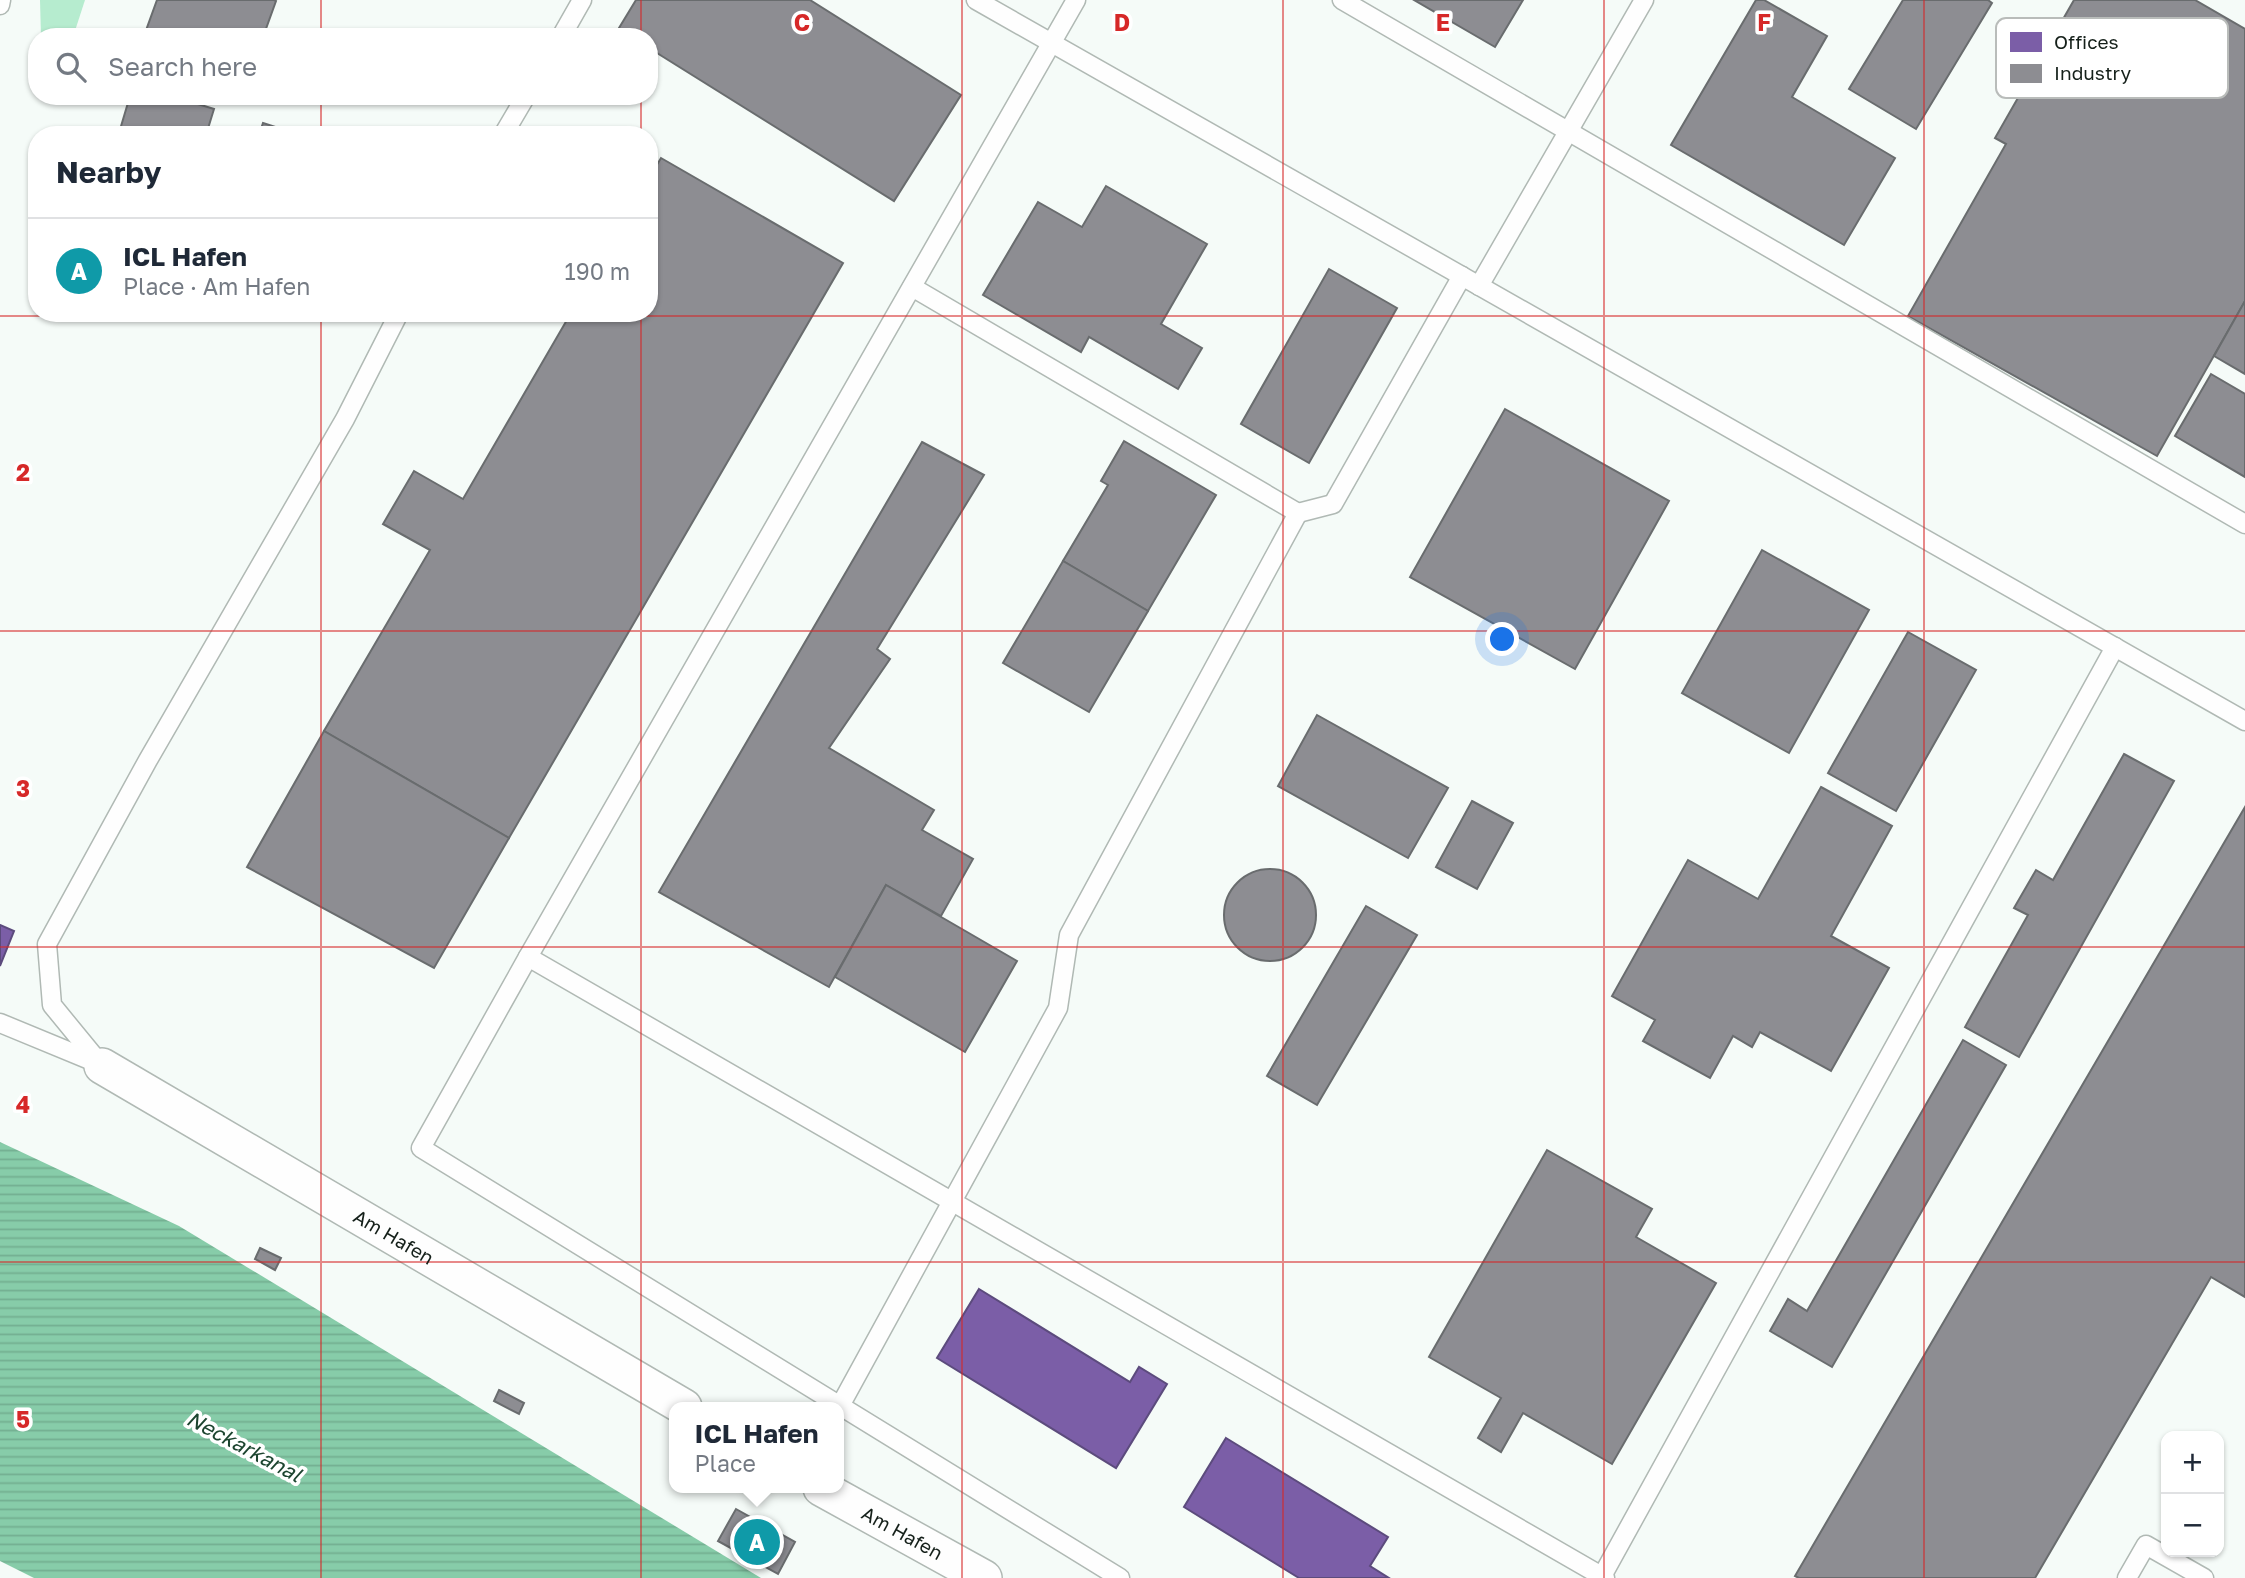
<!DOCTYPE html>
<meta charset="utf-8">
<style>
:root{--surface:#fff;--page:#f6f6f7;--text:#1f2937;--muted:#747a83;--line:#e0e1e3;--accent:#111827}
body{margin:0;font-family:"Golos Text",sans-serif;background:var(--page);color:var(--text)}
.controls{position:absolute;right:21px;bottom:21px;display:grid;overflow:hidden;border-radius:14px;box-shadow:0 2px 5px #0004}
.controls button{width:63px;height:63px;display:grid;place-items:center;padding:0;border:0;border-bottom:2px solid var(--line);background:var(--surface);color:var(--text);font:35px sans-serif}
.you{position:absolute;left:1503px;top:640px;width:24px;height:24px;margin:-18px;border:5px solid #fff;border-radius:50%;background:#1a73e8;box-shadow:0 0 0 10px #1a73e833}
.badge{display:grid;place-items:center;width:46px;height:46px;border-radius:50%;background:var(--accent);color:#fff;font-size:23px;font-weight:700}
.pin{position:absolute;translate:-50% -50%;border:4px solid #fff;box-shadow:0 2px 7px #0006}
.popup{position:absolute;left:669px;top:1402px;width:175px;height:91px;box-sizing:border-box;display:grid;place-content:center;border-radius:14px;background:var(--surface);filter:drop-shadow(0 2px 5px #0005);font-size:23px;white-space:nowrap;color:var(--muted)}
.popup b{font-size:26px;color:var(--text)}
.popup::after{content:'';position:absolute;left:50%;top:100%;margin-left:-14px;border:14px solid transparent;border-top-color:var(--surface)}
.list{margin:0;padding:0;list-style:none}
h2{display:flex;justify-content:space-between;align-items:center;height:91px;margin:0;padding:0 28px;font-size:30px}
h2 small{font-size:23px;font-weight:400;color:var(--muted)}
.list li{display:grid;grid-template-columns:46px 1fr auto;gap:21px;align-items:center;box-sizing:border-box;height:105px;padding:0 28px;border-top:2px solid var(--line)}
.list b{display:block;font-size:26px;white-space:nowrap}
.list p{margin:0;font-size:23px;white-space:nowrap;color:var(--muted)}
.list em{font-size:23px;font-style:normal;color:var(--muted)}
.icon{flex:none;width:38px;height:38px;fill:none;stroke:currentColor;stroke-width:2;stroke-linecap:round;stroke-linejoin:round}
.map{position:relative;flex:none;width:2245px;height:1578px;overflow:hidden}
.search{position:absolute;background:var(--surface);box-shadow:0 2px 5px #0004;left:28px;top:28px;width:630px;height:77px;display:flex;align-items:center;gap:18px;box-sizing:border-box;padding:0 24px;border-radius:28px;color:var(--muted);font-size:26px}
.panel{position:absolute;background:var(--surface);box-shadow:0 2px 5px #0004;left:28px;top:126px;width:630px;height:196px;border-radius:28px}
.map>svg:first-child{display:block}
.green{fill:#b6eccf}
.water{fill:url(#water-rules)}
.offices{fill:#7b5ea7;stroke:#5c4b7d;stroke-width:2}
.industry{fill:#8d8d92;stroke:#696c6e;stroke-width:2}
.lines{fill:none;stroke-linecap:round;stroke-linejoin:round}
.service-casing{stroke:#b0b9b4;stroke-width:21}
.minor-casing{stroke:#b0b9b4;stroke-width:38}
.service{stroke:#fefefe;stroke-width:18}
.minor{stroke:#fefefe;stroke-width:35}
.grid{fill:none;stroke:#d62828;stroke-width:2;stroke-opacity:0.55}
.labels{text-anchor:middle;stroke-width:7;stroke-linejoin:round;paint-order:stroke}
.street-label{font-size:19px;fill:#15201a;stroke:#fff}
.water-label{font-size:21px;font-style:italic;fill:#1d4530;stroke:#fff}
.key{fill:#fff;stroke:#b9bcba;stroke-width:2}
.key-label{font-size:19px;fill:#15201a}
.grid-label{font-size:23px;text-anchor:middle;font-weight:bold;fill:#d62828;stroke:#fff;stroke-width:7;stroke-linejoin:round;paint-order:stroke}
</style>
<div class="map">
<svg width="2245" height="1578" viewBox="0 0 2245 1578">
<defs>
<pattern id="water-rules" width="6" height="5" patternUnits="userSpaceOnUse" patternTransform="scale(1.75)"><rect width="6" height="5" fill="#87cca9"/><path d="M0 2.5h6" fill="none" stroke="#74af91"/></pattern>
</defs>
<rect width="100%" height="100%" fill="#f5fbf8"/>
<!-- green -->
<path class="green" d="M40,0H85L73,37H41Z"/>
<!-- water -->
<path class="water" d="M0,1142L179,1226L761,1578H34L0,1561Z"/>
<!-- offices -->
<g class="offices">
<path d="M0,925L14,931L0,966Z"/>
<path d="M979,1289L1130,1382L1139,1367L1167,1384L1116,1468L937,1358Z"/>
<path d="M1226,1438L1388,1537L1370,1566L1389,1578H1299L1184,1507Z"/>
</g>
<!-- industry -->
<g class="industry">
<path d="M157,0H274L276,1L263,37H147L144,36Z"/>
<path d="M636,0H810L961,95L894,201L649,48V37H632L619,28Z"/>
<path d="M1414,0H1523L1495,47Z"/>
<path d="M1756,0H1764L1827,36L1792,97L1895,158L1844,245L1671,145Z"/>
<path d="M1903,0H1988L1992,3L1916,129L1849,89Z"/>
<path d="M2074,0H2195L2245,29V301L2157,456L1908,316L2006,144L1995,138Z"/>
<path d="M130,96H172L214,109L206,135H126L119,133Z"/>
<path d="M263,123L300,135H259Z"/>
<path d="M661,158L843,263L509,838L324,731L430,550L383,524L414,471L463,499L571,313H649V178Z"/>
<path d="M1106,186L1207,244L1161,324L1202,348L1178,389L1089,337L1081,352L983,295L1038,202L1082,227Z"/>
<path d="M1329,269L1397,308L1309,463L1241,424Z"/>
<path d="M2245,301V374L2214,356Z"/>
<path d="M2211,374L2245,394V477L2175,436Z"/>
<path d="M1505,409L1669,501L1575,669L1410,577Z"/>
<path d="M1124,441L1216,495L1148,611L1063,561L1108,485L1101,481Z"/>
<path d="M922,442L984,475L877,649L890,659L829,748L934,810L922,830L973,859L941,916L886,885L829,987L659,892Z"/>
<path d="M1762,550L1869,610L1789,753L1682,693Z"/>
<path d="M1063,561L1148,611L1089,712L1003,663Z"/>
<path d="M1908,632L1976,670L1896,811L1828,773Z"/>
<path d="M1317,715L1448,788L1408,858L1278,786Z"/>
<path d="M324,731L509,838L434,968L247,867Z"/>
<path d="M2124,754L2174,781L2019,1057L1965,1027L2028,915L2014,908L2036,870L2053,880Z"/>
<path d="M1821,787L1892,826L1831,936L1889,968L1831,1071L1760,1032L1752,1047L1733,1036L1710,1078L1643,1041L1655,1020L1612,996L1688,860L1758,899Z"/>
<path d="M1472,801L1513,823L1477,889L1436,867Z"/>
<path d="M2245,807V1297L2211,1277L2035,1578H1799L1795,1576Z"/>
<circle cx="1270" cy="915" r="46"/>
<path d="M886,885L1017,961L965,1052L835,977Z"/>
<path d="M1366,906L1417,935L1317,1105L1267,1076Z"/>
<path d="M1963,1040L2006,1065L1832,1367L1770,1331L1788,1299L1807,1311Z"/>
<path d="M1547,1150L1652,1209L1636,1237L1716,1283L1612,1464L1523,1413L1501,1452L1478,1438L1501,1398L1429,1357Z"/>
<path d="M260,1248L281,1258L275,1270L255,1259Z"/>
<path d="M499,1390L524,1403L519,1414L494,1401Z"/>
<path d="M736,1509L795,1542L778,1574L718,1541Z"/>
</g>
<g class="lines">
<defs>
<g id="service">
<path d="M976,0L2245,721"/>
<path d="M1342,0L2245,524"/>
<path d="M0,5L1,0"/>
<path d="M561,37L582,0"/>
<path d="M503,135L526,96"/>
<path d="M1479,286L1644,0"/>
<path d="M1298,513L1333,504L1462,276"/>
<path d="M528,957L1076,0"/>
<path d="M0,1023L97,1063"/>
<path d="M102,1066L52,1005L47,944L148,760L345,419L399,313"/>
<path d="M840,1406L1058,1008L1069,935L1298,513L912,287"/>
<path d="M1120,1578L421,1148L528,957L1605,1578"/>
<path d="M1601,1578L2115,647"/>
<path d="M2127,1578L2146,1545L2204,1578"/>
</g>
<g id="minor">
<path id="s1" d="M102,1066L684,1407"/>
<path id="s2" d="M821,1488L984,1578"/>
</g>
</defs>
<!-- service casing -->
<use href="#service" class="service-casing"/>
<!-- minor casing -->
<use href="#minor" class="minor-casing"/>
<!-- service -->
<use href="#service" class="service"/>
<!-- minor -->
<use href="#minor" class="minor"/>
</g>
<!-- grid -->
<path class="grid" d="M321,0V37M641,0V37M962,0V1578M1283,0V1578M1604,0V1578M1924,0V1578M321,96V135M641,96V135M321,313V1578M641,313V1578M0,316H2245M0,631H2245M0,947H2245M0,1262H2245"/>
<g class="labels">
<!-- street labels -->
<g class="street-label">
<text dy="7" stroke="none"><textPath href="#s1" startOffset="338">Am Hafen</textPath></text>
<text dy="7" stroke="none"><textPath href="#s2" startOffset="93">Am Hafen</textPath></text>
</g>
<!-- water labels -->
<g class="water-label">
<text transform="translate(244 1447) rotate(28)" y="7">Neckarkanal</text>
</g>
</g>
<!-- legend -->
<rect x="1996" y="18" width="232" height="80" rx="10" class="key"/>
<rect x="2010" y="32" width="32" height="20" fill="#7b5ea7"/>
<rect x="2010" y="64" width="32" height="19" fill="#8d8d92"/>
<g class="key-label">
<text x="2054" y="49">Offices</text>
<text x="2054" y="80">Industry</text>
</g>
<g class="grid-label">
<text x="802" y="31">C</text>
<text x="1122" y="31">D</text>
<text x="1443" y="31">E</text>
<text x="1764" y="31">F</text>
<text x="23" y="481">2</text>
<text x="23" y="797">3</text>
<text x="23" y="1113">4</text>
<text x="23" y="1428">5</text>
</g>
</svg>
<div class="controls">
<button>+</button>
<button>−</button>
</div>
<div class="you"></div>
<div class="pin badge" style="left:757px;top:1542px;background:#0f9aa8">A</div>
<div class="popup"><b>ICL Hafen</b>Place</div>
<div class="search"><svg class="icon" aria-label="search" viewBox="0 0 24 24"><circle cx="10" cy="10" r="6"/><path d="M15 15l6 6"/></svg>Search here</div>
<section class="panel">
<h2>Nearby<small></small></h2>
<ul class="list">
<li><span class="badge" style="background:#0f9aa8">A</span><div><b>ICL Hafen</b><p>Place · Am Hafen</p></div><em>190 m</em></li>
</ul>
</section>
</div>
